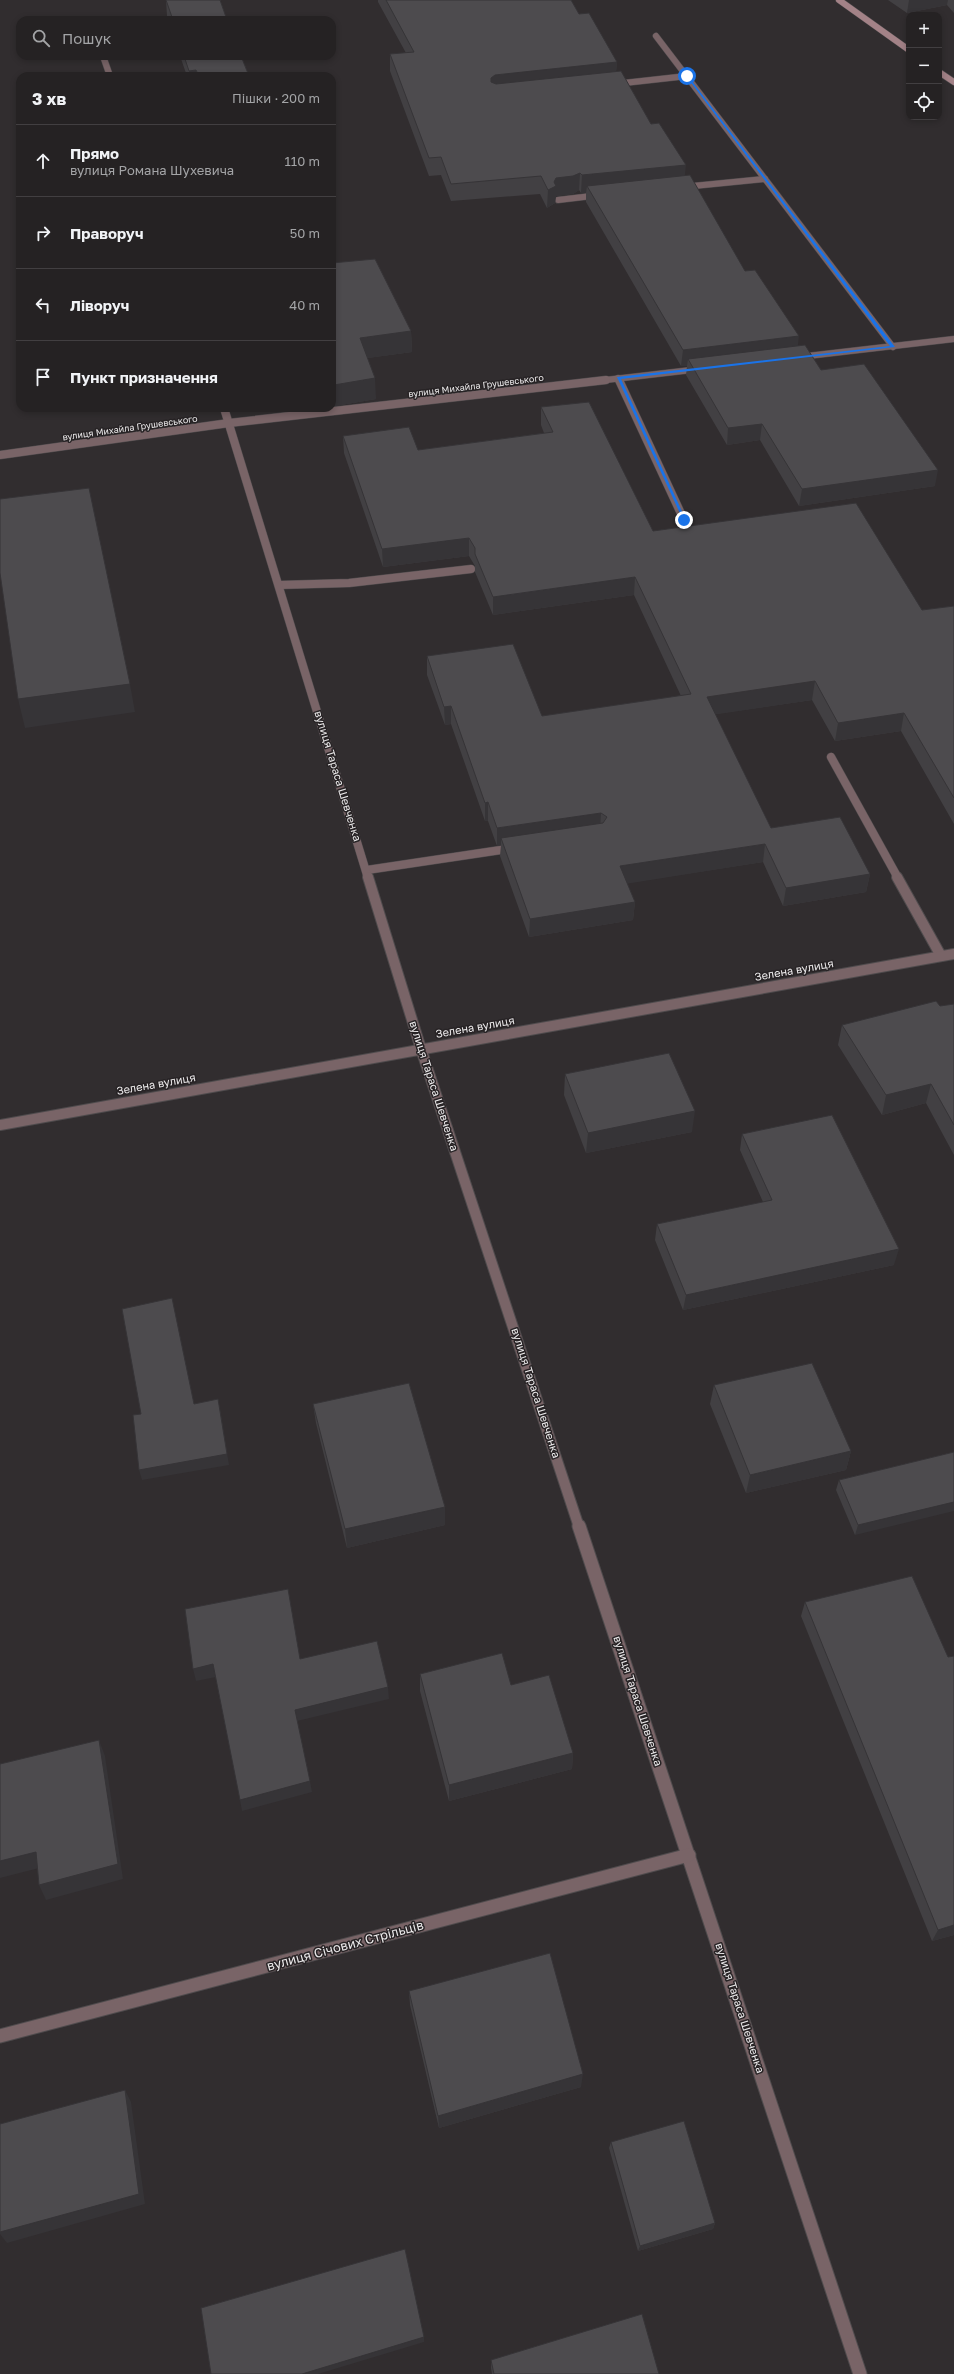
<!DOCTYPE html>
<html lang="uk">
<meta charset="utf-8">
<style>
:root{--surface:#252223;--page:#2d2a2b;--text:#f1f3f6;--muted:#a3a4a6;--line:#423f41}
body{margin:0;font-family:"Golos Text",sans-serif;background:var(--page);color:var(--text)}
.controls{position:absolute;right:12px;top:12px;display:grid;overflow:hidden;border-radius:8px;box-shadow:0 2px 6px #0003}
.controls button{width:36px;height:36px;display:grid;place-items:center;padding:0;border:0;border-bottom:1px solid var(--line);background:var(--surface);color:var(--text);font:20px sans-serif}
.stop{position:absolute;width:12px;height:12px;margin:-9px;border:3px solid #1a73e8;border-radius:50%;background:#fff}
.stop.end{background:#1a73e8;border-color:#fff;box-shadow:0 1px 4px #0008}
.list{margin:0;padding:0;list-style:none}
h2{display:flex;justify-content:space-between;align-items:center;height:52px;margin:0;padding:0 16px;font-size:17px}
h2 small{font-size:13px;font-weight:400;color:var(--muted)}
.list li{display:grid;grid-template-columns:26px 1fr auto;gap:12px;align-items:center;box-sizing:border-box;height:72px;padding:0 16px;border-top:1px solid var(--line)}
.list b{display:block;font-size:15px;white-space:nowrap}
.list p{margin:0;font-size:13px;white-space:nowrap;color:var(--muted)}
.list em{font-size:13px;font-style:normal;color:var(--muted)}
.icon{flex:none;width:22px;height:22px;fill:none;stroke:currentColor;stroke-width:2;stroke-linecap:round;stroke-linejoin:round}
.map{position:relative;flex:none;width:954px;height:2374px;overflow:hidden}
.search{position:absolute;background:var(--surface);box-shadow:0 2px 6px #0003;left:16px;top:16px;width:320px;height:44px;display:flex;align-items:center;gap:10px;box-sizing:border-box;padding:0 14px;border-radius:12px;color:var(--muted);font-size:15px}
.panel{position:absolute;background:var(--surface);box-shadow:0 2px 6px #0003;left:16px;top:72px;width:320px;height:340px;border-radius:12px}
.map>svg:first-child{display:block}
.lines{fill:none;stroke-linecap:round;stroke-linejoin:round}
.service-far2-casing{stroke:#4f4b4d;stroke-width:7}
.service-far1-casing{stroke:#4f4b4d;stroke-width:9}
.service-casing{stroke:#4f4b4d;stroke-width:12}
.minor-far3-casing{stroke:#4f4b4d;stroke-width:7}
.minor-far2-casing{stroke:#4f4b4d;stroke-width:9}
.minor-far1-casing{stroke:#4f4b4d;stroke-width:12}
.minor-casing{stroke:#4f4b4d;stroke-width:15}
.secondary-casing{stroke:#4f4b4d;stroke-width:7}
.service-far2{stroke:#796467;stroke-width:6}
.service-far1{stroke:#796467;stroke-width:8}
.service{stroke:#796467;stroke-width:10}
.minor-far3{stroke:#796467;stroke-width:6}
.minor-far2{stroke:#796467;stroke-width:8}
.minor-far1{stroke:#796467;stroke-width:10}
.minor{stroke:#796467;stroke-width:13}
.secondary{stroke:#a38287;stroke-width:6}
.wall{fill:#424043}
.shaded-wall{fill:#363437}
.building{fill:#4d4b4e;stroke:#363437}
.route{fill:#1a73e8}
.labels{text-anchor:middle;stroke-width:3;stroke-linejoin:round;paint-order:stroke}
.far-street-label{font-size:9px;fill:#eceaeb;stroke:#272325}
.street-label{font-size:11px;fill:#eceaeb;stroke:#272325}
.near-street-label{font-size:13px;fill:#eceaeb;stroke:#272325}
</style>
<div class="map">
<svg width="954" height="2374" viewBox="0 0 954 2374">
<rect width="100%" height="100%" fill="#312d2f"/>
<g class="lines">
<defs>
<g id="service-far2">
<path d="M615,84L687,76"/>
<path d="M683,187L765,179"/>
<path d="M558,200L600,195"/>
<path d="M618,378L619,381"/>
</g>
<g id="service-far1">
<path d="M619,380L684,520"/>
<path d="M279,585L349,583L471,569"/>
<path d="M831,757L898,878"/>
<path d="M367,870L514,848"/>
</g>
<path id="service" d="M897,877L941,956"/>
<g id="minor-far3">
<path d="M656,36L893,347"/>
<path d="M103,56L110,76"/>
<path d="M799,357L954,339"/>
<path d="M597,381L700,369"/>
</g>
<g id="minor-far2">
<path d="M224,408L368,878"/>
<path d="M0,455L229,423L606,380"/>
</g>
<g id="minor-far1">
<path d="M368,877L421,1049L579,1527"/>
<path d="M0,1125L954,954"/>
</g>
<g id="minor">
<path d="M579,1526L860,2374"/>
<path d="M0,2036L689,1855"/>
</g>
<g id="secondary">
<path d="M839,0L909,50"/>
<path d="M939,72L954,82"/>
</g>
</defs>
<!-- service-far2 casing -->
<use href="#service-far2" class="service-far2-casing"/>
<!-- service-far1 casing -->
<use href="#service-far1" class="service-far1-casing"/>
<!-- service casing -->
<use href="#service" class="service-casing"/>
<!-- minor-far3 casing -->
<use href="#minor-far3" class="minor-far3-casing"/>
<!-- minor-far2 casing -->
<use href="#minor-far2" class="minor-far2-casing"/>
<!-- minor-far1 casing -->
<use href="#minor-far1" class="minor-far1-casing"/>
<!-- minor casing -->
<use href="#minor" class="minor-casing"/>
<!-- secondary casing -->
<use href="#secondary" class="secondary-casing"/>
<!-- service-far2 -->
<use href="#service-far2" class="service-far2"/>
<!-- service-far1 -->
<use href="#service-far1" class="service-far1"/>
<!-- service -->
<use href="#service" class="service"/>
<!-- minor-far3 -->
<use href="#minor-far3" class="minor-far3"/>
<!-- minor-far2 -->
<use href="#minor-far2" class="minor-far2"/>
<!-- minor-far1 -->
<use href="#minor-far1" class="minor-far1"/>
<!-- minor -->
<use href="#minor" class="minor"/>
<!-- secondary -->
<use href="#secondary" class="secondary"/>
</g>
<!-- wall -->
<g class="wall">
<path d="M166,0H220L227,20H169L167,16Z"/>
<path d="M378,0H571L579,14L617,62L616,71L685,176L745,271L798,346L935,486L799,506L760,440L727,445L686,375L687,366H681L586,202V193H581L579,190L573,194L556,196L555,203L547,208L540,194L451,201L441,175L429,176L390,71V54L406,53L378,2Z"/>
<path d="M888,0H954V13L947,5L907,13Z"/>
<path d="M180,56H241L249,76H187Z"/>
<path d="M332,263L411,331L412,352L367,358L376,399L335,406L332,399Z"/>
<path d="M541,407L653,531L922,610L954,606V824L901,731L835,741L812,700L715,714L771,828L870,874L866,892L783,906L763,862L627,883L635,902L633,920L529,937L500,856L501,845L497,846L488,821H485L451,724L445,725L427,675V656L542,716L681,696L634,595L493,615L475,572V566L469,556L383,567L344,453L343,436L418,450L544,433L541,425Z"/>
<path d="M954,1004V1155L926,1103L882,1115L838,1045L842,1025Z"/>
<path d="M565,1074L692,1132L586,1153L564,1095Z"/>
<path d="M742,1134L894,1265L683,1310L655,1240L657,1224L763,1202L740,1150Z"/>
<path d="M714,1385L851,1451L846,1470L746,1493L710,1404Z"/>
<path d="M313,1404L445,1507V1525L347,1548L316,1423Z"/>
<path d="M954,1452L855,1535L836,1490L839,1480Z"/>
<path d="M805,1602L948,1657L954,1935L932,1941L801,1616Z"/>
<path d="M420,1674L511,1685L573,1753L572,1769L449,1801L420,1691Z"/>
<path d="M409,1991L581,2087L439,2128L410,2005Z"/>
<path d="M611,2142L715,2223L713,2229L638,2251L609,2148Z"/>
<path d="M491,2360L659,2374H492L491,2368Z"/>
</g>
<!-- shaded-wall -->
<g class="shaded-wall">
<path d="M909,0H948L947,5L907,13Z"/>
<path d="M617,62L616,79L491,95V78L495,75Z"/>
<path d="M196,70L197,76H190L189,71Z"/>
<path d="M686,165L684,183L587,186L586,193H581L582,175Z"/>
<path d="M580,173L579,190L573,194L556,196L555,203L547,208L548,190L556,178Z"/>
<path d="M411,331L412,352L361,359L360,338Z"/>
<path d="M799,336L797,353L688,359L687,366H681L683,350Z"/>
<path d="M375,378L376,399L335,406L334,385Z"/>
<path d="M762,424L760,440L727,445L728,428Z"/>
<path d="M938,470L935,486L799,506L802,489Z"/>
<path d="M469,538V556L383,567L382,549Z"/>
<path d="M635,577L634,595L493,615V597Z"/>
<path d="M815,681L812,700L705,716L707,697Z"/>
<path d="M130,684L135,712L25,728L18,699Z"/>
<path d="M451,706V724L445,725L444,707Z"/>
<path d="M904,713L901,731L835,741L838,723Z"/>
<path d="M488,802V821H485V803Z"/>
<path d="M601,813L600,831L501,838V845L497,846V828Z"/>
<path d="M765,844L763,862L619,885L620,866Z"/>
<path d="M870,874L866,892L783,906L786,888Z"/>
<path d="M635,902L633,920L529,937L530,919Z"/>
<path d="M931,1084L926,1103L882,1115L886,1095Z"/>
<path d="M695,1111L692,1132L586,1153L588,1133Z"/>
<path d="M899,1249L894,1265L683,1310L686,1295Z"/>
<path d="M220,1409L229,1465L142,1480L139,1470Z"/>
<path d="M851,1451L846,1470L746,1493L750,1475Z"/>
<path d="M954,1502V1511L855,1535L858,1525Z"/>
<path d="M445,1507V1525L347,1548L345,1529Z"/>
<path d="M213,1664L216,1677L196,1681L193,1669Z"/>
<path d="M388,1687L389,1699L297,1721L295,1710Z"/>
<path d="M99,1740L105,1756L123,1879L46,1900L39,1885Z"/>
<path d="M573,1753L572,1769L449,1801V1785Z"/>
<path d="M310,1781L312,1792L242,1811L240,1800Z"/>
<path d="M36,1852L43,1867L0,1878V1861Z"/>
<path d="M954,1925V1935L932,1941L938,1930Z"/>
<path d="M583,2074L581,2087L439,2128L438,2116Z"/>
<path d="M125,2090L131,2102L145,2204L7,2243L0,2234V2232Z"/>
<path d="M715,2223L713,2229L638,2251L640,2246Z"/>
<path d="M424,2337V2342L318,2374H302Z"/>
</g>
<!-- building -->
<g class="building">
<path d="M166,0H220L227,20H173Z"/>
<path d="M386,0H571L579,14L589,13L617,62L495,75L491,78V82L496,84L621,71L651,124L659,123L686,165L582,175L580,173L573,176L556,178L554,182L556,186L548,190L541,176L451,184L441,157L429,158L390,54L414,52Z"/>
<path d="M184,56H241L249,76H199L196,70L189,71Z"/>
<path d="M690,175L745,271L755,270L799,336L683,350L587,186Z"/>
<path d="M375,259L411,331L360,338L375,378L334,385L332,381V263Z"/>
<path d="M805,345L821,370L864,364L938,470L802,489L762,424L728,428L688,359Z"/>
<path d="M589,402L653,531L856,503L922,610L954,606V798L904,713L838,723L815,681L707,697L771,828L840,817L870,874L786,888L765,844L620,866L635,902L530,919L501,838L603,823L607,817L601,813L497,828L488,802L485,803L451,706L444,707L427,656L513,644L542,716L691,694L635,577L493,597L475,554V548L469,538L382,549L343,436L409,427L418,450L553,432L541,407Z"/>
<path d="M89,488L130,684L18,699L0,573V499Z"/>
<path d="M936,1001L940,1006L954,1004V1125L931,1084L886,1095L842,1025Z"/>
<path d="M669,1053L695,1111L588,1133L565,1074Z"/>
<path d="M832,1115L899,1249L686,1295L657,1224L772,1200L742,1134Z"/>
<path d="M172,1298L194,1404L218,1399L227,1454L139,1470L133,1415L141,1414L122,1309Z"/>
<path d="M812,1363L851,1451L750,1475L714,1385Z"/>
<path d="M409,1383L445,1507L345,1529L313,1404Z"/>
<path d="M954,1452V1502L858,1525L839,1480Z"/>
<path d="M912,1576L948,1657L954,1656V1925L938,1930L805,1602Z"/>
<path d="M288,1589L300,1659L377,1641L388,1687L295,1710L310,1781L240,1800L213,1664L193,1669L185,1609Z"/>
<path d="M502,1653L511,1685L549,1675L573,1753L449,1785L420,1674Z"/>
<path d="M99,1740L118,1864L39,1885L36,1852L0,1861V1764Z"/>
<path d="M550,1953L583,2074L438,2116L409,1991Z"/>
<path d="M125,2090L139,2194L0,2232V2124Z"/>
<path d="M684,2121L715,2223L640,2246L611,2142Z"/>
<path d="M405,2249L424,2337L302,2374H211L201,2308Z"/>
<path d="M642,2314L659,2374H494L491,2360Z"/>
</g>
<!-- route -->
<path class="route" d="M686,76H688L895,347L621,379L686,520L684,522L617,377L890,346Z"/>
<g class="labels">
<!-- far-street labels -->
<g class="far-street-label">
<text transform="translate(476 386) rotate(-7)" y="3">вулиця Михайла Грушевського</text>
<text transform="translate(130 428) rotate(-8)" y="3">вулиця Михайла Грушевського</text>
</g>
<!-- street labels -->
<g class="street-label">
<text transform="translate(338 776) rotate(73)" y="4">вулиця Тараса Шевченка</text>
<text transform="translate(794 970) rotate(-10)" y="4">Зелена вулиця</text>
<text transform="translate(475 1027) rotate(-10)" y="4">Зелена вулиця</text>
<text transform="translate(156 1084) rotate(-10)" y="4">Зелена вулиця</text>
<text transform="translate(434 1086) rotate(72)" y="4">вулиця Тараса Шевченка</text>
<text transform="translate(536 1393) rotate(72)" y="4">вулиця Тараса Шевченка</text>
<text transform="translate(638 1701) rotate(72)" y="4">вулиця Тараса Шевченка</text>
<text transform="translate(740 2008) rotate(72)" y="4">вулиця Тараса Шевченка</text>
</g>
<!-- near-street labels -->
<g class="near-street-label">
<text transform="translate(345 1945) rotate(-15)" y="5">вулиця Січових Стрільців</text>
</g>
</g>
</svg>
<div class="controls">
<button>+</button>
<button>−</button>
<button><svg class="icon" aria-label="locate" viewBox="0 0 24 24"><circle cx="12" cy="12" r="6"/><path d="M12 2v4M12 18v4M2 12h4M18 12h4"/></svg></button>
</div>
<div class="stop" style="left:687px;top:76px"></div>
<div class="stop end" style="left:684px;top:520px"></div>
<div class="search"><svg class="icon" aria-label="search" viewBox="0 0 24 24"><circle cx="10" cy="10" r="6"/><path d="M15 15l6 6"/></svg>Пошук</div>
<section class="panel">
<h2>3 хв<small>Пішки · 200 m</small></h2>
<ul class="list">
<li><svg class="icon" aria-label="ahead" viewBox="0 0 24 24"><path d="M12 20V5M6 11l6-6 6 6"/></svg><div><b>Прямо</b><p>вулиця Романа Шухевича</p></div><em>110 m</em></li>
<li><svg class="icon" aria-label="right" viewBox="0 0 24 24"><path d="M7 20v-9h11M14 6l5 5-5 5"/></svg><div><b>Праворуч</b></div><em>50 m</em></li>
<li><svg class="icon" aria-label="left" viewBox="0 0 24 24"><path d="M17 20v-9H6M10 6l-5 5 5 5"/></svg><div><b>Ліворуч</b></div><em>40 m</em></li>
<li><svg class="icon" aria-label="arrive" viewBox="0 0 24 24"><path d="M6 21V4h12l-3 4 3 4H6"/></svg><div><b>Пункт призначення</b></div></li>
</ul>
</section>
</div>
